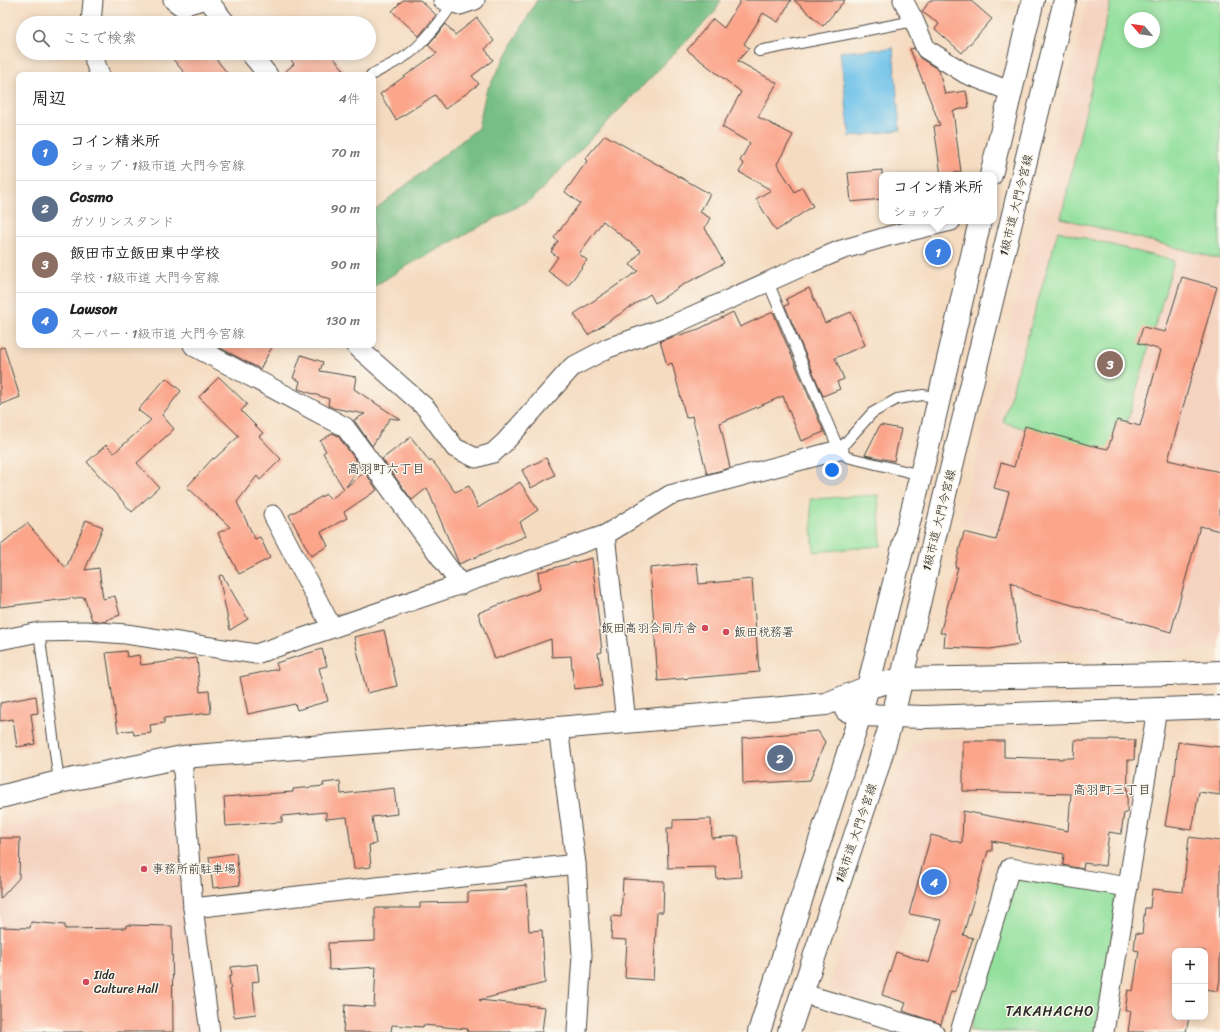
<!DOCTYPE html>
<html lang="ja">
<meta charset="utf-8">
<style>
:root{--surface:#fff;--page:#f6f6f6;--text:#222;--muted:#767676;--line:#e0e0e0;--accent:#d1495b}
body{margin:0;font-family:Sriracha,"Klee One",sans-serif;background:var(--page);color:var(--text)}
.controls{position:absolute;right:12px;bottom:12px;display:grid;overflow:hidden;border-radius:8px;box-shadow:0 2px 10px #0003}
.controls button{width:36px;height:36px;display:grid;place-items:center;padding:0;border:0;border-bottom:1px solid var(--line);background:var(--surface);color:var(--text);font:20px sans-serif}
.compass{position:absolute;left:1124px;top:12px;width:36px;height:36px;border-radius:50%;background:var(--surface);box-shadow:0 2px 10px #0003;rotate:299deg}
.you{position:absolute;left:832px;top:470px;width:14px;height:14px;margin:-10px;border:3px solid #fff;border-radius:50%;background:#1a73e8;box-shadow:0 0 0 6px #1a73e833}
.badge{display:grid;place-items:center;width:26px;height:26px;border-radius:50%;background:var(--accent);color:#fff;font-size:13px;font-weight:700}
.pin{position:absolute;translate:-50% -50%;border:2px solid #fff;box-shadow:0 1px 4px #0006}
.popup{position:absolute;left:879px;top:172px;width:118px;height:52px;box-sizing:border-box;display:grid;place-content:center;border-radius:8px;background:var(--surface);filter:drop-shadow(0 1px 3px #0005);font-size:13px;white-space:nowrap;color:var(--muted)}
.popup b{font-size:15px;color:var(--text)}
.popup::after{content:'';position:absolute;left:50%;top:100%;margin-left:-8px;border:8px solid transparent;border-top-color:var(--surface)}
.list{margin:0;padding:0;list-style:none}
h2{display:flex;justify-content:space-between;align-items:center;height:52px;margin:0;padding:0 16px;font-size:17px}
h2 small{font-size:13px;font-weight:400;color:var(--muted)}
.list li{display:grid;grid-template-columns:26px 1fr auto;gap:12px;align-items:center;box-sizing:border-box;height:56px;padding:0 16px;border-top:1px solid var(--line)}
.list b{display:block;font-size:15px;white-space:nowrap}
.list p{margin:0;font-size:13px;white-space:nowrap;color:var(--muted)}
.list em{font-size:13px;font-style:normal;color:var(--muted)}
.icon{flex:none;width:22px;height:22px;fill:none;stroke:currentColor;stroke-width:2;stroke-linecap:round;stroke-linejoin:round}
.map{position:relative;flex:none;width:1220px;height:1032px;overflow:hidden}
.search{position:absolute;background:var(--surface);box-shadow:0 2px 10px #0003;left:16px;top:16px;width:360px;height:44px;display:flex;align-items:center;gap:10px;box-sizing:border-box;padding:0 14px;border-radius:22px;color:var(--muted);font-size:15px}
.panel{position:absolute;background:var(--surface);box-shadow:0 2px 10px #0003;left:16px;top:72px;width:360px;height:276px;border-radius:8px}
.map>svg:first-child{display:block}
.built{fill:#f5d3c1;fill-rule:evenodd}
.green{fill:#93e09d;stroke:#5f8664;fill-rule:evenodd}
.forest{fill:#76be84;stroke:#507458}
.water{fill:#6cc1e9;stroke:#4c768a}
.building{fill:#fba58b}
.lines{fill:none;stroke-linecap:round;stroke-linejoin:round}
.service-casing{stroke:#494642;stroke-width:12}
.minor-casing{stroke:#494642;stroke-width:21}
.tertiary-casing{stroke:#494642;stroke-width:24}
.service{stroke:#fff;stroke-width:10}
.minor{stroke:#fff;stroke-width:19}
.tertiary{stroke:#fff;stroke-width:22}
.poi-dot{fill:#d1495b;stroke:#fbf7ec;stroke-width:1.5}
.labels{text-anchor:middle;stroke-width:3;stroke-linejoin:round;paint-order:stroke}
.street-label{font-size:12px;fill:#2b2b2b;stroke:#fbf7ec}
.poi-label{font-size:12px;fill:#2b2b2b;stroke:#fbf7ec;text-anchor:start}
.neighbourhood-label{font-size:13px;fill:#2b2b2b;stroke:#fbf7ec}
.quarter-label{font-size:14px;letter-spacing:1px;fill:#2b2b2b;stroke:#fbf7ec}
</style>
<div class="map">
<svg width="1220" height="1032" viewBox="0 0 1220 1032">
<rect width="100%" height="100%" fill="#fbf7ec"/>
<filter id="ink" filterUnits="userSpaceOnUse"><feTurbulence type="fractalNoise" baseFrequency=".025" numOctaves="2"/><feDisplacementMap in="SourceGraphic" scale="8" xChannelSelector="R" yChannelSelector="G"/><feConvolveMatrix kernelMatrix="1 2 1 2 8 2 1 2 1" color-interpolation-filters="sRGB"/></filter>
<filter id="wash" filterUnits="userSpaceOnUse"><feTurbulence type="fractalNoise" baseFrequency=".012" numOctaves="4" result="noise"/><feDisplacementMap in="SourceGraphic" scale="16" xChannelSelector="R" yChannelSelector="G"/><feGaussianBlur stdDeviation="0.9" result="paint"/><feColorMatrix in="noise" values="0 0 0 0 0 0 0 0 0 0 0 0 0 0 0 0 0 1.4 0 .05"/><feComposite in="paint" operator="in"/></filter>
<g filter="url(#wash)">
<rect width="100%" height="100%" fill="#f5dcc1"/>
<!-- built -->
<g class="built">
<path d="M1088,0H1220V648L1022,653L1019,593L986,573L996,532L961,523ZM1130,18H1154V42H1130Z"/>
<path d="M974,738L962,843L940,920L909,914L875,1004L832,990L829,985L870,862L901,762L918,740Z"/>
<path d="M172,787L175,788L173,798L188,926L198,1032H0V828Z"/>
</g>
<!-- green -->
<g class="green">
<path d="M1111,0H1220V259L1061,218ZM1130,18H1154V42H1130Z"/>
<path d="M1058,231L1174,261L1117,457L1003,422Z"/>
<path d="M878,495L881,546L814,552L810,499Z"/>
<path d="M1018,877L1115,892L1118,899L1096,1032H980L970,1030L1011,883Z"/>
</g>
<!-- forest -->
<path class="forest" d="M537,0H721L715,12L533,198L405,267L373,287V211L478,128L486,92Z"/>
<!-- water -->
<path class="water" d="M893,48L900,130L850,137L840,52Z"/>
<g id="blocks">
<!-- building -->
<g class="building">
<path d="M403,0H420L436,15L419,36L392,11Z"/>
<path d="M741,0H791L778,22L763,13L744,44L749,48L738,61L777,83L758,117L793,135L777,164L795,192L802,187L813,206L776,231L756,199L771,190L739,172L744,164L740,161L750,143L722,127L741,92L687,50L713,19L724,28Z"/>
<path d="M794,0H845L823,26Z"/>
<path d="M930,0H970L992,19L962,53L935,29L939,24L922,12Z"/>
<path d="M477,18L494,41L485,49L493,60L472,76L479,84L445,109L435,95L396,120L380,94L437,53L428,45L446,24L455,35Z"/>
<path d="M914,48L920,58L939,70L945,94L966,91L969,107L953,111L961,172L941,175L934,126L940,125L910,49Z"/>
<path d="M168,53H211L229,75H186Z"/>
<path d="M285,53H330L348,75H281L294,64Z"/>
<path d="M605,135L710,194L700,212L710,218L705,228L724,263L681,286L655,303L650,294L588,335L574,314L638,271L630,265L641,251L603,221L579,254L587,260L568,286L548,271L558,257L551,252L558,241L554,238L580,203L565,192L587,161L585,159Z"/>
<path d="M882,170V199L851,202L848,173Z"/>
<path d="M1182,277L1217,287L1168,460L1220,472V531L1200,526L1171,632L1032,594L1011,582L1019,644L990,649L944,647L945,633H940L958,567H955L964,532L996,540L1009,492L994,488L1001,463L1014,467L1025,426L1089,445L1108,449L1117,420L1140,426L1161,350L1138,343L1143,327L1165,332Z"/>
<path d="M809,288L825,323L851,312L865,345L835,358L844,379L837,382L840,389L823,396L785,306L789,304L786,299Z"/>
<path d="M733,312L740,327L773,312L824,432L801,441L783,396L720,423L730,468L707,474L692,416L686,418L672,363L667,365L660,341L699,329Z"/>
<path d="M215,345H273L260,369Z"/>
<path d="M4,347L20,397L0,405V348Z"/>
<path d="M301,355L323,362L320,371L356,377L354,389L401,420L390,418L372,446L354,420L365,414L333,408L328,405L329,399L298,389L300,381L293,378Z"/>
<path d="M219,377L247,404L241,411L263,433L259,436L281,459L260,480L257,476L237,502L255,539L260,537L270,558L239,574L218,533L230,527L187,487L213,458L214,459L239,436L199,397Z"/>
<path d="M166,378L181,391L162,415L174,429L137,463L159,487L132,512L87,462L106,445L114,453L151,420L138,410Z"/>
<path d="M880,425L901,429L894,461L865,455Z"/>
<path d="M333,433L338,436L360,466L346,487L365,472L377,490L344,512L347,518L321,532L328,546L311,556L289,515L326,494L331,499L344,489L332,470L333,469L323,453L326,451L320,441Z"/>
<path d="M411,437L430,462L432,460L455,492L469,486L478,508L520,482L538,510L520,522L526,536L459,564L427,488L412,500L382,459Z"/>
<path d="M546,458L555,475L531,488L522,470Z"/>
<path d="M86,520L103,527L85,570L99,568L103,599L115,596L120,615L106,620V622L92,620L84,597L0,607V545L27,523L66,568Z"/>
<path d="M592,558L602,652L598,653L602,686L574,689L571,656L552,657L551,639L495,659L478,613L540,589L538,572Z"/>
<path d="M697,563L699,584L752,579L759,672L658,681L650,568Z"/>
<path d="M222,575L248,619L230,630L219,576Z"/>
<path d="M384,630L397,686L367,693L354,637Z"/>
<path d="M322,649L327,666L319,668L328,701L297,710L295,704L248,714L240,677L278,669L276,663Z"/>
<path d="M126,651L127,657L139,655L141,665L197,658L200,692L209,691L211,713L164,718V723L150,725L151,733L134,735L133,730L118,732L106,653Z"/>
<path d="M36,696L38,713L31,714L35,744L17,747L13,719L0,721V703Z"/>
<path d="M818,731L825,742L810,780L743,784L742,738Z"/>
<path d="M1109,739L1135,740L1134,760H1128L1127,813H1124L1121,834L1109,832L1105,866L1084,863L1083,869L1063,865L1064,854L992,841V851H988L963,935L973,938L955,992L951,991L941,1024L903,1011L906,1003L882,995L896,952L929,963L942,920L909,914L931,835L962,843L963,811L1068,831L1071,794L963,791V741H1004V757L1062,759V758H1074L1075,740H1109Z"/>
<path d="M1178,742L1220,747V795L1199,792L1192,830L1165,826L1174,774L1175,775Z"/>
<path d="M340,781L341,794L394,788L397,814L372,817L376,844L369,845L371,867L354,869L347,817L326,819V812L282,816V822L226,826L224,797L293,792V789L324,786L323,783Z"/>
<path d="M711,819L712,838L738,836L741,877L717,879L716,867L668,868L667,828H673V820Z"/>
<path d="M1189,837L1220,841V978L1218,991L1205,989V951H1175V1017H1189L1186,1032H1128L1131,1011H1125L1128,990L1133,991L1139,951L1134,950L1136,933L1142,934L1145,908H1150L1152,889L1183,892Z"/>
<path d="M0,838H20L19,878L0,899Z"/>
<path d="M236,853L240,885L213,888L209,857Z"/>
<path d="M623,879L664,881L663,912H657L653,980L625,978L627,940L611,939L612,916L621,917Z"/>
<path d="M526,885L529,931L542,930L545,983L479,1000L545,1007L542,1032H467L468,1029L423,1025V1027L392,1025L391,1032H343L345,1005L374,1007L376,967L329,970L328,943L375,941V908H420V903L468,902V892L507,890V887Z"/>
<path d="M31,922L65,925V929L126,928V925L172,926L173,1032H0V927L30,928Z"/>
<path d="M257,964L259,981L252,982L256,1014L234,1017L229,977L232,976L231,967Z"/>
</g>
</g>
</g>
<g filter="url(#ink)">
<use href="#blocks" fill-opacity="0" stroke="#494642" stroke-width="1"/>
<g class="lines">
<defs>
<g id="service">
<path d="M759,51L914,21"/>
<path d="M371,75C383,68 396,63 407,55C419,48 447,15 452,3"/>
<path d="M768,282L839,450L847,457L921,475"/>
<path d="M839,450L872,413L897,399L923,395L940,398"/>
<path d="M39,632L59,782"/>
</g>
<g id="minor">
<path d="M173,0L181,6L203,0"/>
<path d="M208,0L226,23"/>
<path d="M443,0L460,5L475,0"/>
<path d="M903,0L914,21L926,49L966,74L1012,92"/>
<path d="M91,23L93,0"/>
<path d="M94,53L95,62L100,75"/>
<path d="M250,53L268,75"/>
<path d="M193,345L195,347L345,427L461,585"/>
<path d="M355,345L426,408L455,448L476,458L493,453L505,442L572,367L608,348L670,326L803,266L841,250L889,236L951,221"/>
<path d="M273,515L332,628"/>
<path d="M605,535L626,722"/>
<path d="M0,640L39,632L85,631L126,634L256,654L605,535L670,495L839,450"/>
<path d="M558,728L576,864L582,955L577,1032"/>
<path d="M182,757L193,908L210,1032"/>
<path d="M193,908L576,864"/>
<path d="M801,993L934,1032"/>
<path d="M960,1032L1010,868L1128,887"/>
<path d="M1104,1032L1157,709"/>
</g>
<g id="tertiary">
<path d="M991,175L1033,0"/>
<path d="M846,710L860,715L925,717L1220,707"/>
<path d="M0,797L59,782L182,757L558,728L826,704L868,687L901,679L1170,674L1220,672"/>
<path d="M759,1032L860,715L868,687L929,442L980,221"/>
<path d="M789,1032L875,776L893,716L932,548L1065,0"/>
</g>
</defs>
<!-- service casing -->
<use href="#service" class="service-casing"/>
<!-- minor casing -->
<use href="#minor" class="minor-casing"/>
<!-- tertiary casing -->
<use href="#tertiary" class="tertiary-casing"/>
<!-- service -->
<use href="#service" class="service"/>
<!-- minor -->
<use href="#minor" class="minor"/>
<!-- tertiary -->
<use href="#tertiary" class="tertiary"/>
</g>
</g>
<!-- markers -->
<g class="poi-dot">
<circle cx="705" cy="628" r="4"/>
<circle cx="726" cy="632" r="4"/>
<circle cx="144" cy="869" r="4"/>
<circle cx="86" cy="982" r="4"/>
</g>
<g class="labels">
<!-- street labels -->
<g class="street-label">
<text transform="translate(1016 205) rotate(-76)" y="4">1級市道 大門今宮線</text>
<text transform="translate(939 520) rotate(-76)" y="4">1級市道 大門今宮線</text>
<text transform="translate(856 833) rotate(-71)" y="4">1級市道 大門今宮線</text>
</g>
<!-- poi labels -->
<g class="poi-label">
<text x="697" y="632" text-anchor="end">飯田高羽合同庁舎</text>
<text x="734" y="636">飯田税務署</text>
<text x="152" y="873">事務所前駐車場</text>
<text x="94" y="979">Iida<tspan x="94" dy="14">Culture Hall</tspan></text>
</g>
<!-- neighbourhood labels -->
<g class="neighbourhood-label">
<text x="386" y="473">高羽町六丁目</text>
<text x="1112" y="794">高羽町三丁目</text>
</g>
<!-- quarter labels -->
<g class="quarter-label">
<text x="1050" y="1016">TAKAHACHO</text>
</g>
</g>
</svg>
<div class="controls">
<button>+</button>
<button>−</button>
</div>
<svg class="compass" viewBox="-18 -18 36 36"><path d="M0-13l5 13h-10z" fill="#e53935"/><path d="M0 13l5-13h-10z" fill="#767676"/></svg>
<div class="you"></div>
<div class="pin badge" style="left:938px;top:252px;background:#3f7fe0">1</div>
<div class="popup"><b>コイン精米所</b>ショップ</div>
<div class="pin badge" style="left:780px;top:758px;background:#5c6f8a">2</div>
<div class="pin badge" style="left:1110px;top:364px;background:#8d6e63">3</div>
<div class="pin badge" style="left:934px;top:882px;background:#3f7fe0">4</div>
<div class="search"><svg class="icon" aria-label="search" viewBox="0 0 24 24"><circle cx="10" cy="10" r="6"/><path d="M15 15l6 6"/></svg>ここで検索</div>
<section class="panel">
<h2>周辺<small>4件</small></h2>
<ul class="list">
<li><span class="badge" style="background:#3f7fe0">1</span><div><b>コイン精米所</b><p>ショップ · 1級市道 大門今宮線</p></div><em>70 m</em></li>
<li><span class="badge" style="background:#5c6f8a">2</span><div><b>Cosmo</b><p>ガソリンスタンド</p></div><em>90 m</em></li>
<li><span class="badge" style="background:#8d6e63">3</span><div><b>飯田市立飯田東中学校</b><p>学校 · 1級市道 大門今宮線</p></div><em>90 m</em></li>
<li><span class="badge" style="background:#3f7fe0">4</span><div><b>Lawson</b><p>スーパー · 1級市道 大門今宮線</p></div><em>130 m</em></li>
</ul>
</section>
</div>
